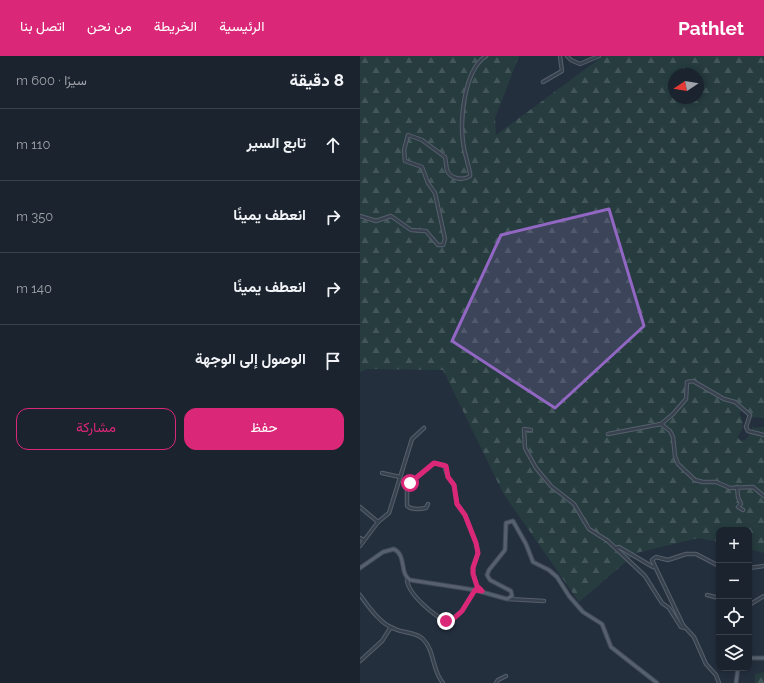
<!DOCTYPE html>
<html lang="ar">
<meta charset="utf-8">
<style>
:root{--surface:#1b232e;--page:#242b36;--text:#f1f3f6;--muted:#a0a4aa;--line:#39404a;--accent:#db2777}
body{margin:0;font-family:Raleway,Vazirmatn,sans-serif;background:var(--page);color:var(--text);direction:rtl}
.controls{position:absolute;right:12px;bottom:12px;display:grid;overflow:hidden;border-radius:8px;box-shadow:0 2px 6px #0003}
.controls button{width:36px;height:36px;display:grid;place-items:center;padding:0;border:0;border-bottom:1px solid var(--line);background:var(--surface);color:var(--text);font:20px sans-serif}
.compass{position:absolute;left:308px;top:12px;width:36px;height:36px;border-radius:50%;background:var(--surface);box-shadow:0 2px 6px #0003;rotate:258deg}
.stop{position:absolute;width:12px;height:12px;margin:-9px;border:3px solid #db2777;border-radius:50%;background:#fff}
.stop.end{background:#db2777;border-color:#fff;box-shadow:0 1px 4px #0008}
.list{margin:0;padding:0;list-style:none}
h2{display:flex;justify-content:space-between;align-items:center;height:52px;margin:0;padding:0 16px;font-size:17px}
h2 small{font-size:13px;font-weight:400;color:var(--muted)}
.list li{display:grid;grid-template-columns:26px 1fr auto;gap:12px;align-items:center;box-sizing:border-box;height:72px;padding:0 16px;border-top:1px solid var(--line)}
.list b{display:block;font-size:15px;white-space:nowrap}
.list em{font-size:13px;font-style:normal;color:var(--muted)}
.actions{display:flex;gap:8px;padding:12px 16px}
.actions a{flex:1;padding:9px 0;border:1px solid var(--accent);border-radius:12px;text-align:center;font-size:14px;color:var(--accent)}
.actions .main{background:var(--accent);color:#fff}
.icon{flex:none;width:22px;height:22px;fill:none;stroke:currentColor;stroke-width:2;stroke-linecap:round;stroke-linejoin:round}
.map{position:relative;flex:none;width:404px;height:627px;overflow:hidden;direction:ltr}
header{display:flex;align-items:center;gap:24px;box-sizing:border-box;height:56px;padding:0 20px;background:var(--accent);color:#fff}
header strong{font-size:19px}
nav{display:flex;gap:22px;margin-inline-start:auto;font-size:14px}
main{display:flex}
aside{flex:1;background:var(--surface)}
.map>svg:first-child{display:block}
.forest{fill:url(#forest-firs);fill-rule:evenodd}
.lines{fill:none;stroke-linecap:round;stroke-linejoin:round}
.minor-casing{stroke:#565f6c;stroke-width:4.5}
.major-casing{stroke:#414a57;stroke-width:5}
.minor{stroke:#38414e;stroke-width:2.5}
.major{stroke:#56606e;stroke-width:3}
.route{stroke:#db2777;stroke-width:5}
.marked{fill:#9266c3;fill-opacity:0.2;stroke:#9266c3;stroke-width:3;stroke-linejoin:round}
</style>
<header>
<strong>Pathlet</strong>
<nav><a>الرئيسية</a><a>الخريطة</a><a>من نحن</a><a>اتصل بنا</a></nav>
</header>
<main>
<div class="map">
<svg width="404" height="627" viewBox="0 0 404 627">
<defs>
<pattern id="forest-firs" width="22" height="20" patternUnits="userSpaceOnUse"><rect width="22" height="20" fill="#263c3f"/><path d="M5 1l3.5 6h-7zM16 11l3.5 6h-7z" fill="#435659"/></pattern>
</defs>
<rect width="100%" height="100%" fill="#242f3e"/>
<!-- forest -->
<g class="forest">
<path d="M0,0H159L135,62L136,79L243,0H404V362L397,361L391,362L383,354L379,357C385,367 384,373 377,381L381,385L385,384L392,376V370L395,372L404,371V497L389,493V474H359V486L339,482L276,497L219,546L143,437L83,314L7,313L0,316ZM314,18H338V42H314Z"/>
<path d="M404,616V627H395V618Z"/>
</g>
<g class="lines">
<defs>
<g id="minor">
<path d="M207,0L211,4L220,8L239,0"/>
<path d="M183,26L202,15L200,0"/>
<path d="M0,160L16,165L31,160L51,174L66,175L78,189H83L85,183L75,137L68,127L62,111L45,105L44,94L48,79L62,84L85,101C86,105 86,110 87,114C90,123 103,125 110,120V117C108,107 104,96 103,86C100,63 104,14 126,0"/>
<path d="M301,368L313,358L326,343L327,326L333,325L364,343L375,346L390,359L386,371L388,375L404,379"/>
<path d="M171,374L164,373L165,392L176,412L191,430L214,448L229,473L248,485L285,520L302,547L309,552L321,571L325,572"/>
<path d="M248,378L301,368L310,375L313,381L315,400L318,408L335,424L343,426H356L370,432L393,431L404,440"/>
<path d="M22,417L40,421"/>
<path d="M377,431L378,441L381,448L378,451L383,454"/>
<path d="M68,448L66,452C61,453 52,454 47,450V429L74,407L84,409L88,421L94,429L97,448L105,459L116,487L118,497L113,511V517L117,530L122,535"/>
<path d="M0,451L18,466L0,490"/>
<path d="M18,466L29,457L52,383L64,372"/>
<path d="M0,482L4,484"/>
<path d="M256,492L259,491L293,511"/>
<path d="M389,512L404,510"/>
<path d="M47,522C46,537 76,562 89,566L102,555L115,534"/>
<path d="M0,539C9,551 20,568 35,573C43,577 57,576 63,583C75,595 72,615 83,627"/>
<path d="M347,539L359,542"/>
<path d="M147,543L184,545"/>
<path d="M389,549L404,540"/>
<path d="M0,605L22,585L31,571"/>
<path d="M136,627L138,624L146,620"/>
<path d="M359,627L356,619L346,608L334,581L323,569L292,504L296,501L308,504L326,498H336L359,510"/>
</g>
<g id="major">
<path d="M0,512L23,496L34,493C47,500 39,517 50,524L115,534L147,543L152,540L151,535L130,524L127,519L129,514L145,494L146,467L153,465L166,488L173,506L189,514L197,521L209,540L223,556L242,568L251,591L297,627"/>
<path d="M389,602H404"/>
<path d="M376,627L378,612"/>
</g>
</defs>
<!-- minor casing -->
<use href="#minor" class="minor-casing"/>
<!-- major casing -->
<use href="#major" class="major-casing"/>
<!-- minor -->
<use href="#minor" class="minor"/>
<!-- major -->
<use href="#major" class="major"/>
</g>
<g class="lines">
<!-- route -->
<path class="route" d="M50,427L74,407L86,410L88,421L94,429L97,448L105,459L116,487L118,497L113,512V518L117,530L122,535L115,534L102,555L91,565H86"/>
</g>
<!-- marked area -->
<path class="marked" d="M249,153L284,270L195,352L92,285L141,179Z"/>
</svg>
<div class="controls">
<button>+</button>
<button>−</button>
<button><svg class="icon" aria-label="locate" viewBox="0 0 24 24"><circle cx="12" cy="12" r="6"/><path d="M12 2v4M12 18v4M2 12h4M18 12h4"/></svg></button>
<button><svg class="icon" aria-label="layers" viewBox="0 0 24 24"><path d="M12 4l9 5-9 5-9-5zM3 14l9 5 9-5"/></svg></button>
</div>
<svg class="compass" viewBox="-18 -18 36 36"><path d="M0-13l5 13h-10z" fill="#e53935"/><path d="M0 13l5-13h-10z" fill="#a0a4aa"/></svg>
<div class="stop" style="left:50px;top:427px"></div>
<div class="stop end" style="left:86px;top:565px"></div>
</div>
<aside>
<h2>8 دقيقة<small>سيرًا · 600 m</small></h2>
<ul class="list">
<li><svg class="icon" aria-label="ahead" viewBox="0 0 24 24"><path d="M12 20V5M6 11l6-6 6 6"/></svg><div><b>تابع السير</b></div><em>110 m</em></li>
<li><svg class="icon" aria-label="right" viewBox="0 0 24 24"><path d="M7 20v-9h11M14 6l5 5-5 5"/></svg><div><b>انعطف يمينًا</b></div><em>350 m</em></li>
<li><svg class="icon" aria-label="right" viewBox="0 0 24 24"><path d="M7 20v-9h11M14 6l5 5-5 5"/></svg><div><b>انعطف يمينًا</b></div><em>140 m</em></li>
<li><svg class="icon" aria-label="arrive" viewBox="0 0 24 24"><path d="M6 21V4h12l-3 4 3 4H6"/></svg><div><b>الوصول إلى الوجهة</b></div></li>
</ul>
<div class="actions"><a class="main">حفظ</a><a>مشاركة</a></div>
</aside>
</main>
